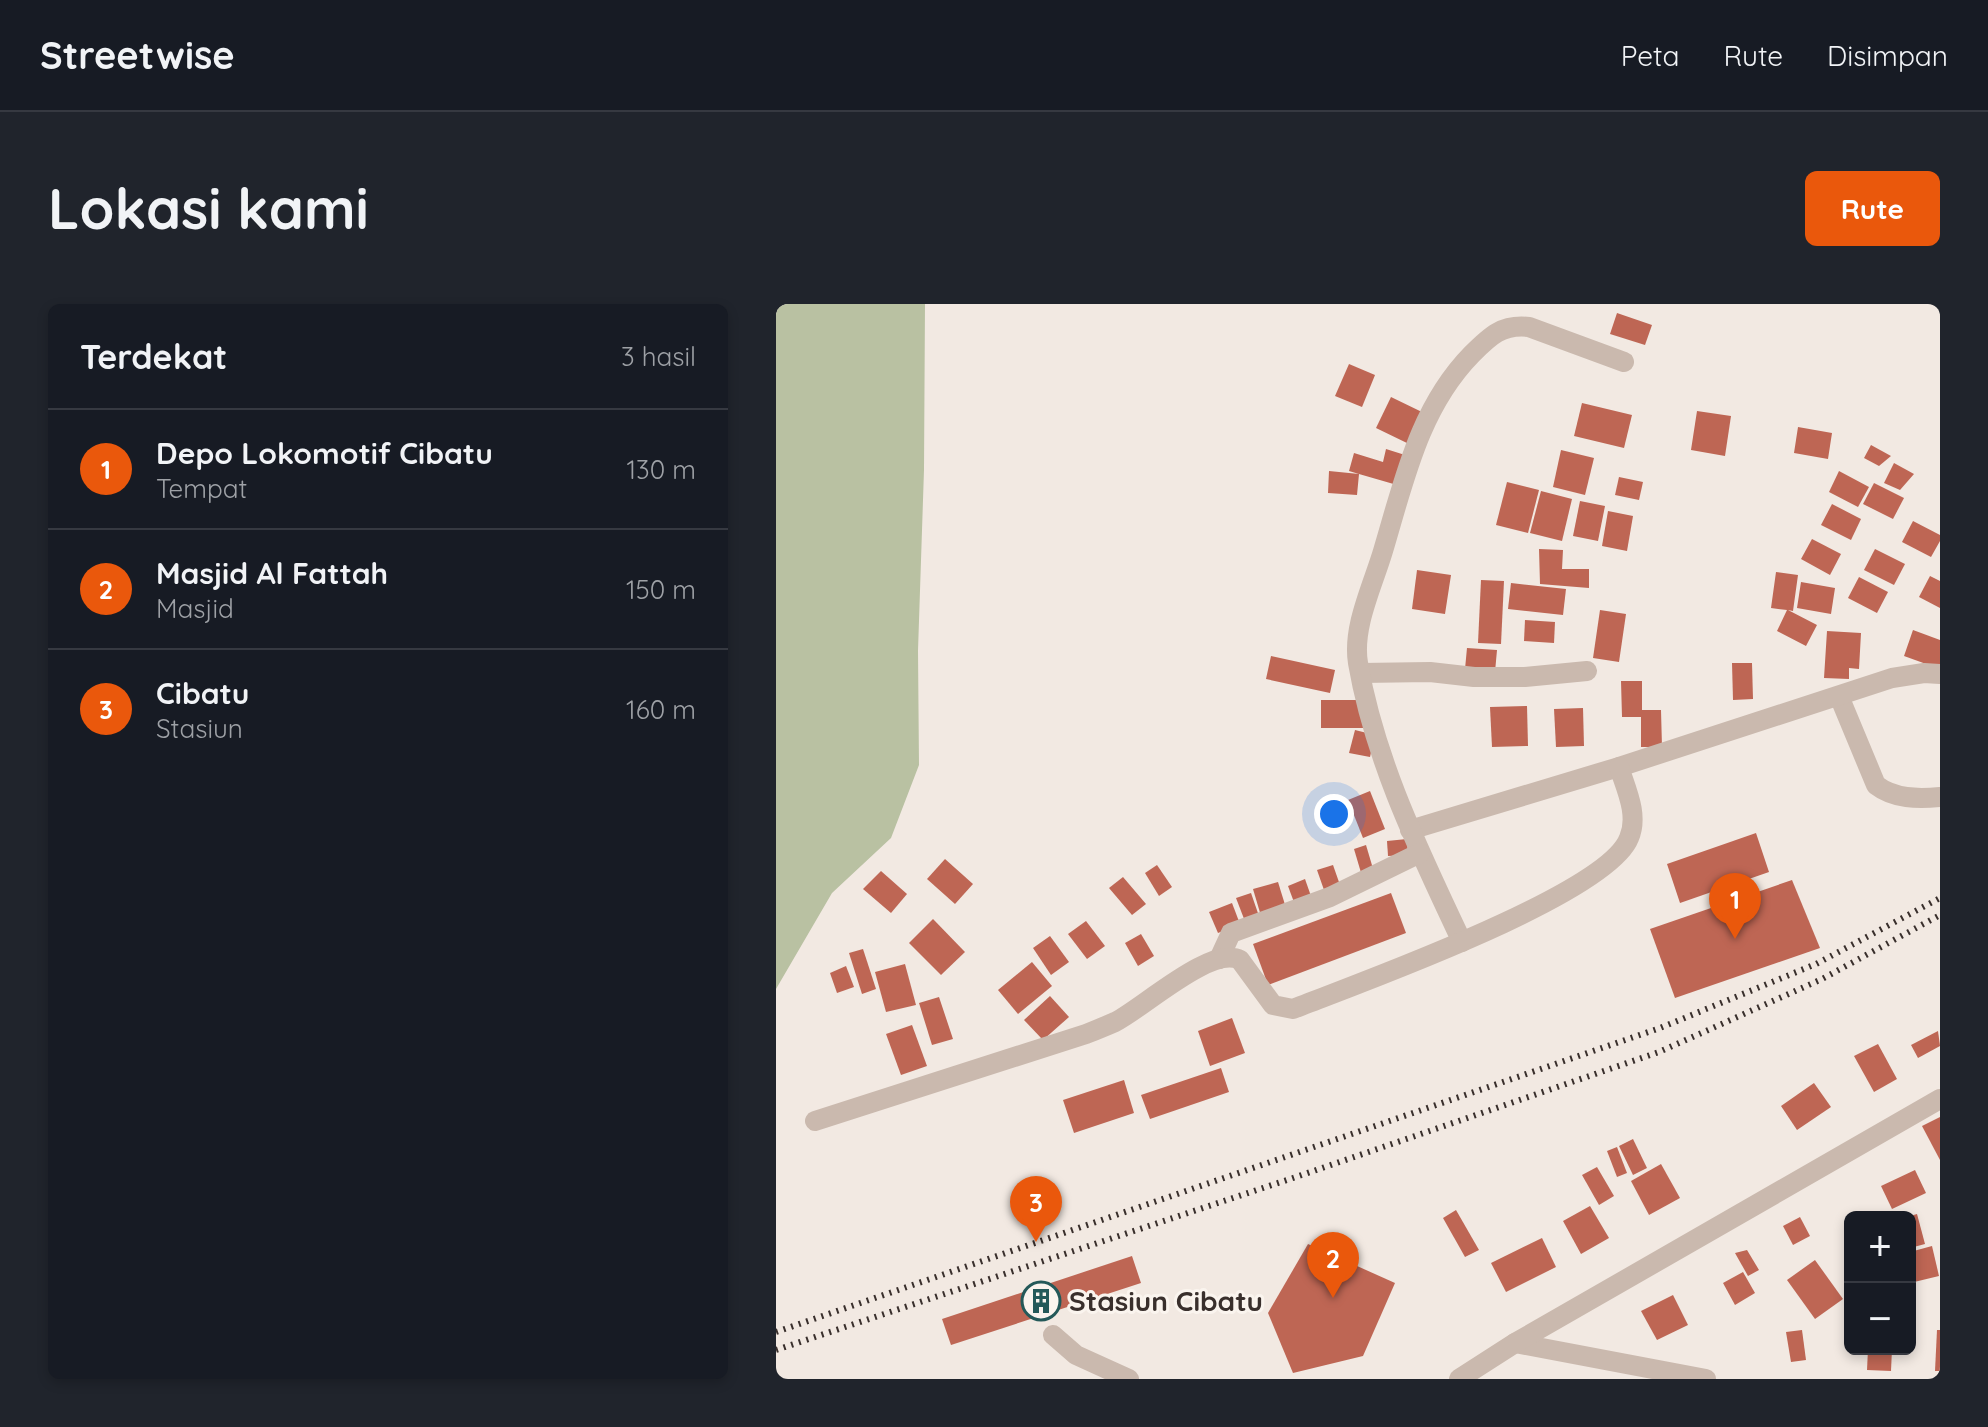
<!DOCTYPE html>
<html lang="id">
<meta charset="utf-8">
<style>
:root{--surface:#171b24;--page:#20242c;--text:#f1f3f6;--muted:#9ea1a6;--line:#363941;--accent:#ea580c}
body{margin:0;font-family:Quicksand,sans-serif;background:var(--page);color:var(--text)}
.controls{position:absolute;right:24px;bottom:24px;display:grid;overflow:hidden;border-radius:12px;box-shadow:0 4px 12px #0003}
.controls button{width:72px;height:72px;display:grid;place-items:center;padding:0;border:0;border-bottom:2px solid var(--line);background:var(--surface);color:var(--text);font:40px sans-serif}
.you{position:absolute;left:558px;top:510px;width:28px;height:28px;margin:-20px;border:6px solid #fff;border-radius:50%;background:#1a73e8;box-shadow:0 0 0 12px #1a73e833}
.badge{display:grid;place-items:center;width:52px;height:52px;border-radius:50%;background:var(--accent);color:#fff;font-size:26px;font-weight:700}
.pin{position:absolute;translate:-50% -66px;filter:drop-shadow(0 2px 4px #0008)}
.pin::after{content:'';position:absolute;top:42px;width:28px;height:24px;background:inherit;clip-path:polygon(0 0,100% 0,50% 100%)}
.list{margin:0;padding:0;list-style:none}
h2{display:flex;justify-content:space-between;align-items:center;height:104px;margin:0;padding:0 32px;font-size:34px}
h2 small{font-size:26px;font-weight:400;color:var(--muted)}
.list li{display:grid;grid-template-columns:52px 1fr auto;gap:24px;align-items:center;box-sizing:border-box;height:120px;padding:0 32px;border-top:2px solid var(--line)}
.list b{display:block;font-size:30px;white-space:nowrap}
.list p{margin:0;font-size:26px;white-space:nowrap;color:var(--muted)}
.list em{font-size:26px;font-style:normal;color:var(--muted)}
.map{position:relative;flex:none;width:1164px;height:1075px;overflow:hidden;border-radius:12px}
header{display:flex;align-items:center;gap:48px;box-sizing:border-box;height:112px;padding:0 40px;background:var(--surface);border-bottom:2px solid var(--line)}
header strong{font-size:38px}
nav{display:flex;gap:44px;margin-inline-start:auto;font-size:28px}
.intro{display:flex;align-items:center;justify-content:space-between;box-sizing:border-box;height:192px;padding:0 48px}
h1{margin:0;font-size:56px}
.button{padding:20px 36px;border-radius:12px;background:var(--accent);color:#fff;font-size:28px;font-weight:700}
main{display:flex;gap:48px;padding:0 48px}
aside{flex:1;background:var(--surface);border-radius:12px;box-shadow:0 4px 12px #0003}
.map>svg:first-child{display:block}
.green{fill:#b9c1a2}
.building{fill:#be6654}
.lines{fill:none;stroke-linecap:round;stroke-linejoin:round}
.minor{stroke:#cab9ae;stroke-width:20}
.rail{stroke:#392f2c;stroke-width:6;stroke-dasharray:2 6;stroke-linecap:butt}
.labels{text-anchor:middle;stroke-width:6;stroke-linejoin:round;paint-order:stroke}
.poi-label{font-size:28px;font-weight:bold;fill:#392f2c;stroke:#faf4ee;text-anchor:start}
</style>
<header>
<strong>Streetwise</strong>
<nav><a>Peta</a><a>Rute</a><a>Disimpan</a></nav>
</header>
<div class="intro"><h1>Lokasi kami</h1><a class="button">Rute</a></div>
<main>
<aside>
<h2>Terdekat<small>3 hasil</small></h2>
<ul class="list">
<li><span class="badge">1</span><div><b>Depo Lokomotif Cibatu</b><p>Tempat</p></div><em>130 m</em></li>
<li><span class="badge">2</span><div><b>Masjid Al Fattah</b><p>Masjid</p></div><em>150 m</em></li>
<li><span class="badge">3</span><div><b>Cibatu</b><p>Stasiun</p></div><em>160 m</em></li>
</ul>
</aside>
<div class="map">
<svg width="1164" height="1075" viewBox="0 0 1164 1075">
<rect width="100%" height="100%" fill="#f2e9e2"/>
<!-- green -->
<path class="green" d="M0,0H149L148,166L142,347L143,461L115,534L56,589L0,685Z"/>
<!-- building -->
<g class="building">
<path d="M841,9L876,21L869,41L834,30Z"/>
<path d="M573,60L599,71L586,103L559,92Z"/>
<path d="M615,93L648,109L633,140L600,124Z"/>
<path d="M806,99L856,111L848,144L798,132Z"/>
<path d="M921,107L955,112L949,152L915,146Z"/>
<path d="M1022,123L1056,129L1052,155L1018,149Z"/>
<path d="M1095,141L1115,152L1103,162L1088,154Z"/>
<path d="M610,145L629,151L621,181L583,170L581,191L552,189L553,167L583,170L573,167L578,149L607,158Z"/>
<path d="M785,146L818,154L809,191L777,183Z"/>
<path d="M1118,159L1138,170L1124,186L1108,179Z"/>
<path d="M1063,167L1093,183L1082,203L1053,188Z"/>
<path d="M843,173L867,178L863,196L839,191Z"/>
<path d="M731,178L763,186L752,229L720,221Z"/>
<path d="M1098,179L1128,194L1117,215L1087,200Z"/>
<path d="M765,187L796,195L786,237L754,229Z"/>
<path d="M804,197L829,202L822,237L797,232Z"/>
<path d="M1056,200L1085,215L1075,236L1045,221Z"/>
<path d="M832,207L857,212L851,247L826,242Z"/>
<path d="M1137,217L1164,231V237L1155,253L1126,238Z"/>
<path d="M1036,235L1065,250L1054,271L1025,255Z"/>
<path d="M763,245L787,246L786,265H813V284L764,280Z"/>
<path d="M1099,245L1129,260L1118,281L1088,266Z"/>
<path d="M641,266L675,271L669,310L636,305Z"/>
<path d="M1000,268L1022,271L1017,307L1012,306L1041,321L1030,342L1001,327L1011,306L995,304Z"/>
<path d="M1154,272L1164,277V304L1143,293Z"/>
<path d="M1083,273L1112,288L1101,309L1072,294Z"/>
<path d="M705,276L728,277L725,340L702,339Z"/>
<path d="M1025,278L1059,284L1055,310L1021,304Z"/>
<path d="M735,279L790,285L787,311L732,305Z"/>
<path d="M824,306L850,310L843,358L817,354Z"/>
<path d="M749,316L779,318L778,339L748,337Z"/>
<path d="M1137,326L1164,336V365L1128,352Z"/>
<path d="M1051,327L1085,329L1083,365L1073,364V375L1048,374Z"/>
<path d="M691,344L721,346L719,368L689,365Z"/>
<path d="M495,352L559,366L554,389L490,375Z"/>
<path d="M956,359H976L977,395L957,396Z"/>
<path d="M845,377H866V406H885L886,443H865V413H846Z"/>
<rect x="545" y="396" width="42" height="28"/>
<path d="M751,402L752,442L716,443L714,403Z"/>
<path d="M807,404L808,442L780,443L778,405Z"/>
<path d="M579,426L599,431L594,453L573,449Z"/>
<path d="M594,487L609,525L587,534L572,496Z"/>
<path d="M980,529L993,568L904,599L891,560Z"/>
<path d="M631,535L632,551L612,552L611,537Z"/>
<path d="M590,541L598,568L586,572L578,545Z"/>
<path d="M169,555L197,580L179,600L151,575Z"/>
<path d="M381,561L396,583L383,592L369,569Z"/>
<path d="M557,561L564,581L548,586L541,566Z"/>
<path d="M105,567L131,590L115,609L87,585Z"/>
<path d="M347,573L370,600L356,611L333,584Z"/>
<path d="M529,575L536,595L519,601L512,582Z"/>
<path d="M1016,576L1044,644L899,694L874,625Z"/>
<path d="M502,578L510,604L485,612L477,585Z"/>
<path d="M475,589L484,615L470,620L460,594Z"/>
<path d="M615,589L630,629L492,681L477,640Z"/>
<path d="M456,599L464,620L442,629L433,608Z"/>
<path d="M157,615L189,648L165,671L133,639Z"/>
<path d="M310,617L329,642L311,655L292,630Z"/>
<path d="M365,630L378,652L362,662L349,639Z"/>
<path d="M274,632L293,658L275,671L257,644Z"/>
<path d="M87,645L100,685L86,690L73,649Z"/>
<path d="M256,658L276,682L242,710L222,686Z"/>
<path d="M129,660L140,701L110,708L99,668Z"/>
<path d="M70,662L78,683L61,689L54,669Z"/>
<path d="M274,692L293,713L267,736L248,716Z"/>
<path d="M163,693L177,735L156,741L143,699Z"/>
<path d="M456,714L469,749L434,762L422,727Z"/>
<path d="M136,721L151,762L125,771L110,730Z"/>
<path d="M1162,727L1164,742L1142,754L1135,741Z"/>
<path d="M1102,740L1121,775L1098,788L1078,752Z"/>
<path d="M445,764L453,788L374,815L365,791Z"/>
<path d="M348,776L358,809L298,829L287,796Z"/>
<path d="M1038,779L1055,803L1021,826L1005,802Z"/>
<path d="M1164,813V856L1146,822Z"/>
<path d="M857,835L871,864L857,871L843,842Z"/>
<path d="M841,843L851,869L841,873L831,847Z"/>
<path d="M885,860L904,894L873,911L855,877Z"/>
<path d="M821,863L838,892L823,901L806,871Z"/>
<path d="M1139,866L1150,889L1116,905L1105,882Z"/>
<path d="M814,902L833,934L805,950L787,917Z"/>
<path d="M680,906L703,946L689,953L667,914Z"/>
<path d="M1141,910L1149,940L1134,944V912Z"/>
<path d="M1024,913L1034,932L1017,941L1007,922Z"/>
<path d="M766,934L780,963L730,988L715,959Z"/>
<path d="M532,940L619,979L587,1052L517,1069L492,1009Z"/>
<path d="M1156,942L1163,972L1134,979V948Z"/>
<path d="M971,946L983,966L972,972L959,949Z"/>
<path d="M356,952L365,979L175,1041L166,1015Z"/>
<path d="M1039,956L1067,995L1039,1015L1011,976Z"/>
<path d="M967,968L979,989L959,1001L947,979Z"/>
<path d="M897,991L912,1021L881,1036L865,1007Z"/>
<path d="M1026,1026L1030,1056L1015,1058L1010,1028Z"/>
<path d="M1161,1026H1164V1067H1159Z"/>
<path d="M1092,1045H1116L1115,1067L1091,1066Z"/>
</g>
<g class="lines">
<!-- minor -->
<g class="minor">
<path d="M585,369L654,368L698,373H749L811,367"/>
<path d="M1063,392L1100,481C1118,495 1142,495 1164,493"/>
<path d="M634,526L843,463L1116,374L1148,369L1164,370"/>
<path d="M686,638C644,548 599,458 582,359C576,323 597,281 607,247C628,177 643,104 696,50C714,32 726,20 753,23L848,58"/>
<path d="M443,655L455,629L554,593L644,549"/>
<path d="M39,817L310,730C320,726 330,722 339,718C367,704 435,641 464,656L497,701L517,705C580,680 831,591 853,534C863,511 850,485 843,463"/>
<path d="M277,1031L300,1051L353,1075"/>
<path d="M739,1039L930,1075"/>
<path d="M683,1075L739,1039L1164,795"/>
</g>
<!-- rail -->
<g class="rail">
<path d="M0,1028L884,724L1040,660L1164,594"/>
<path d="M0,1046L517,874L883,748L1046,675L1164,611"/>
</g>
</g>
<!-- icons -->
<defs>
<symbol id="building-ring" viewBox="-11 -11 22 22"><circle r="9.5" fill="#faf4ee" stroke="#245959" stroke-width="1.5"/><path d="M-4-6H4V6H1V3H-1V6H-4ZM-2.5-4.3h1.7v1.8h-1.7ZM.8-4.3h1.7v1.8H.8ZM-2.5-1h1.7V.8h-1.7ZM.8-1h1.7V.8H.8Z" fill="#245959"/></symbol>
</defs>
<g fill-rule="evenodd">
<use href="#building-ring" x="243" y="975" width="44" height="44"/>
</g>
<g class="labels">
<!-- poi labels -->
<g class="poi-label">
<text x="293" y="1007">Stasiun Cibatu</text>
</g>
</g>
</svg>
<div class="controls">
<button>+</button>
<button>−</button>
</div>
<div class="you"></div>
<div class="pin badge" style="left:959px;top:635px">1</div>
<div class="pin badge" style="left:557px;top:994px">2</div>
<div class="pin badge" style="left:260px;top:938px">3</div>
</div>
</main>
